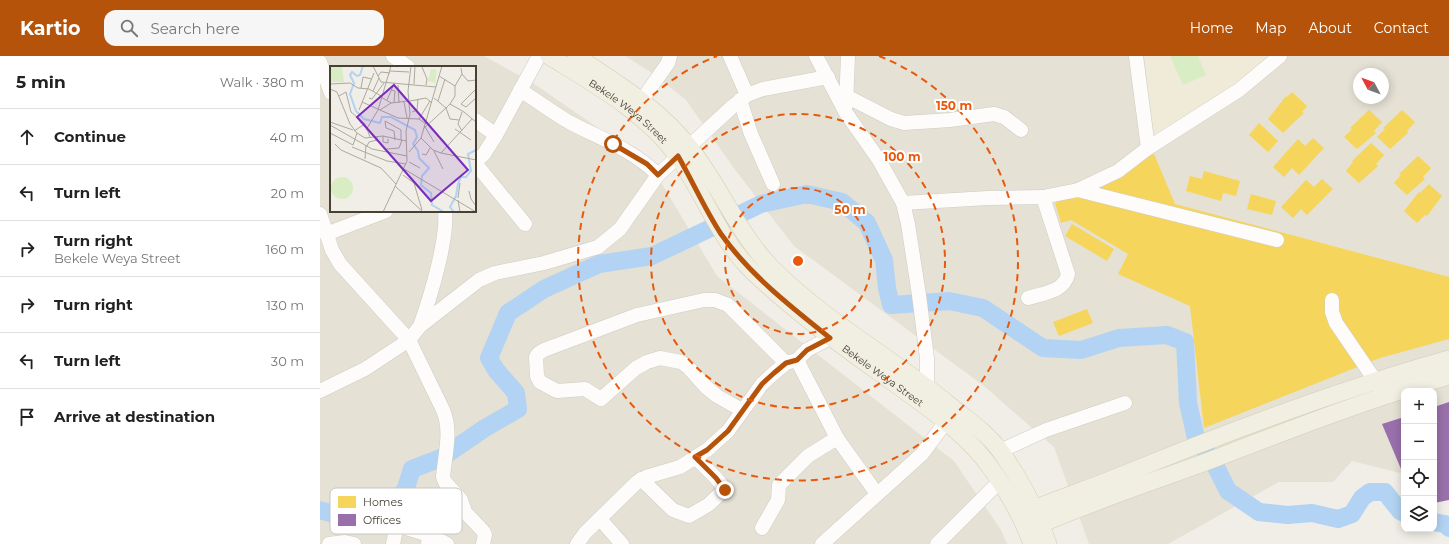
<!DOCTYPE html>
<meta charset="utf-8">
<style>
:root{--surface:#fff;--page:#f6f6f6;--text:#222;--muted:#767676;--line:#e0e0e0;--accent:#b45309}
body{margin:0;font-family:Montserrat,sans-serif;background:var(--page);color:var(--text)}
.controls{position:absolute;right:12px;bottom:12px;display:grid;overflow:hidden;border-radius:8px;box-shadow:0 2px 10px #0003}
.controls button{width:36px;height:36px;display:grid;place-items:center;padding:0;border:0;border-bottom:1px solid var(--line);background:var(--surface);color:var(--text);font:20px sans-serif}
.compass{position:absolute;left:1033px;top:12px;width:36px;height:36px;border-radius:50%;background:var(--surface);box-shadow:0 2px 10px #0003;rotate:311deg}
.stop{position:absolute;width:12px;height:12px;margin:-9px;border:3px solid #b45309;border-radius:50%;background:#fff}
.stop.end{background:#b45309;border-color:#fff;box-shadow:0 1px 4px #0008}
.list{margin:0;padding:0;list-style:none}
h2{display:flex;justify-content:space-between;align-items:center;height:52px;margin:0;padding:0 16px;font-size:17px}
h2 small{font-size:13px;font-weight:400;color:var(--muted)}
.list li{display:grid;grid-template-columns:26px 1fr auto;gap:12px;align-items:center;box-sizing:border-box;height:56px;padding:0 16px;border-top:1px solid var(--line)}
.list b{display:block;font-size:15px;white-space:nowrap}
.list p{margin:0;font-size:13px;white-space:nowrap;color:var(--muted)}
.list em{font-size:13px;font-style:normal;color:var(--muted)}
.icon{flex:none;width:22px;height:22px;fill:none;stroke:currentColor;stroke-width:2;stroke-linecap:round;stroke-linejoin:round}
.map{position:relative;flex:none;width:1129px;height:488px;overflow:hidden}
header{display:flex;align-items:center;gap:24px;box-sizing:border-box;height:56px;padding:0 20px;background:var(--accent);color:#fff}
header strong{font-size:19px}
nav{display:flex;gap:22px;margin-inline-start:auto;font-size:14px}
.search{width:280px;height:36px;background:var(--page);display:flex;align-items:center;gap:10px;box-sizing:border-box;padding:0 14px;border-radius:12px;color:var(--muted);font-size:15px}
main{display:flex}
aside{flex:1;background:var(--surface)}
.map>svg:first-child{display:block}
.residential{fill:#e5e1d4;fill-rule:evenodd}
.education{fill:#efebd8}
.green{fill:#d9edc4}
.homes{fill:#f6d55c}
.offices{fill:#9970ab}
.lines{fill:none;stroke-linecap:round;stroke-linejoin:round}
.river{stroke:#b2d3f3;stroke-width:18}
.minor-casing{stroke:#ceccc5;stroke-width:15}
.major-casing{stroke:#d4ceb2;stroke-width:18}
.minor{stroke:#fdfcfb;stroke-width:14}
.major{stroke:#f1eee2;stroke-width:17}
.route{stroke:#b45309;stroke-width:5}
.ring{fill:none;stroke:#e8590c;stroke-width:2;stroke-dasharray:7 5}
.labels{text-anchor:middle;stroke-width:4;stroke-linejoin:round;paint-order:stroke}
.street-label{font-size:10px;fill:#464133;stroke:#fff}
.inset-river{fill:none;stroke:#b2d3f3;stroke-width:2}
.inset-road{fill:none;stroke:#aca99f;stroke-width:1}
.view{fill:#7b2cbf;fill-opacity:0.15;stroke:#7b2cbf;stroke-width:2}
.inset-edge{fill:none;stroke:#464133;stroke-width:2}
.key{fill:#fff;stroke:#c8c6c2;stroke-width:1}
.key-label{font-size:11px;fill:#464133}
.centre{fill:#e8590c;stroke:#fff;stroke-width:2}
.ring-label{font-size:12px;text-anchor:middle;font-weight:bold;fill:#e8590c;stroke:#fff;stroke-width:4;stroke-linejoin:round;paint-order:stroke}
</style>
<header>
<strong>Kartio</strong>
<div class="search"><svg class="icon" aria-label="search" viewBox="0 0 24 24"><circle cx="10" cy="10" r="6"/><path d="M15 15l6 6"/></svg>Search here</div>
<nav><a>Home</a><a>Map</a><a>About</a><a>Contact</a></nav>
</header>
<main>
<aside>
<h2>5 min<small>Walk · 380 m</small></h2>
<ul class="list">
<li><svg class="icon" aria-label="ahead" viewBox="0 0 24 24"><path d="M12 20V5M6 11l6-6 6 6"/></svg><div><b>Continue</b></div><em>40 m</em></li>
<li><svg class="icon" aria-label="left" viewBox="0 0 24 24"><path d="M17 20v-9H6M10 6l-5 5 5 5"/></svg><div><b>Turn left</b></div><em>20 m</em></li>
<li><svg class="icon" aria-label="right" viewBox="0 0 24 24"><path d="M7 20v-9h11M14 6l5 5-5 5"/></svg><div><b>Turn right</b><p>Bekele Weya Street</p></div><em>160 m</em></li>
<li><svg class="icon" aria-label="right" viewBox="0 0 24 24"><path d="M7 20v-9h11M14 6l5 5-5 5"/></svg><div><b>Turn right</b></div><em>130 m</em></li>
<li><svg class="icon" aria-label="left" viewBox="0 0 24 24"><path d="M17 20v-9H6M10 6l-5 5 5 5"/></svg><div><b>Turn left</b></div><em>30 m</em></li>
<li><svg class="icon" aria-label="arrive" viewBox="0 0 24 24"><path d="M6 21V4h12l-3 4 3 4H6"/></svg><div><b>Arrive at destination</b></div></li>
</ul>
</aside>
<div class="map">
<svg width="1129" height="488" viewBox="0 0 1129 488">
<rect width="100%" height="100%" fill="#f0eee7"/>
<!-- residential -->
<g class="residential">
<path d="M0,0H164L213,27L330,108L397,220L634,405L681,474L687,488H0ZM11,11H155V155H11Z"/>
<path d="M305,0H1129V442L1114,433V335H1084V418L1032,405L1013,426H959L848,488H769L734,391L664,330L474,190L413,111L366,44L329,15ZM1039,18H1063V42H1039Z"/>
</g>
<!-- education -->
<path class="education" d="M824,0H952L918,29L834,80Z"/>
<!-- green -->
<path class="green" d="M850,0H878L886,19L863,29Z"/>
<!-- homes -->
<g class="homes">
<path d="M972,36L987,50L982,56L984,57L963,77L948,63L966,40L967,41Z"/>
<path d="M1049,54L1062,66L1054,75L1056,77L1037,93L1024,81L1032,73L1030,72Z"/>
<path d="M1082,54L1095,66L1087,75L1088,77L1070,93L1057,81L1065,73L1063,72Z"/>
<path d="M939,67L958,85L948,96L929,79Z"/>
<path d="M993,82L1004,92L979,119L972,112L964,121L953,111L978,83L985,90Z"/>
<path d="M1051,87L1064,99L1056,108L1058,110L1039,127L1026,115L1033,106L1032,105Z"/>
<path d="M834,98L855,148L1129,221V283L1060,302L884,372L870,250L798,218L808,198L751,164L741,167L735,147Z"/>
<path d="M1098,100L1111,112L1103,121L1105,123L1087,139L1074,127L1081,119L1079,118Z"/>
<path d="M884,115L920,125L916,140L903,137L901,145L866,135L870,120L882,123Z"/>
<path d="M1002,123L1013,133L987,159L981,153L973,162L961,151L986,124L994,131Z"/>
<path d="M1109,128L1122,140L1107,160L1105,159L1097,167L1084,155L1099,136L1100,137Z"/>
<path d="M931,138L956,145L952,159L927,153Z"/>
<path d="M752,168L794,193L787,205L745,180Z"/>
<path d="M767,253L773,267L739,280L733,266Z"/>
</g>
<!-- offices -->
<g class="offices">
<path d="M1129,346V444L1114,447V351Z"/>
<path d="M1084,361V420L1062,368Z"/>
</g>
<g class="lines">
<!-- river -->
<g class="river">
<path d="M0,454L20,460L39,453L63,452L85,435L92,413L121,402L165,372L198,353L196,337L176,314L169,302L188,257L224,233L279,208L332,200L441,148L487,138L522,146L547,167L564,204L567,232L571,249L629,245L663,252L723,292L761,294L799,282L847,279L865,286L868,347L876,382L893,405L908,435L939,456L968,459L992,457L1018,463L1032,458L1042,442L1050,436H1065L1080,455L1084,457"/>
<path d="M1114,466L1125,468L1129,472"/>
</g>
<defs>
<g id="minor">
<path d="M73,0L88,11"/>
<path d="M410,0L427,39"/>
<path d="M496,0L526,57L559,104L583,147L588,168L599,239L607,302V331"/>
<path d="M0,6L11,37"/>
<path d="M200,34C216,44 232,56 249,66C279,82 314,94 338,119"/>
<path d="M526,40L571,63L584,67L630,64L674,58L684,61L701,74"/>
<path d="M322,44L348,7L350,0"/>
<path d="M420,44L431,78L453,128"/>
<path d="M526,49L528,0"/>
<path d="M155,64L176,79"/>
<path d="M828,92L919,34L960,0"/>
<path d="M155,106L164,98L176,79L219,0"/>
<path d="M155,107L205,168"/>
<path d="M758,134L957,184"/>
<path d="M583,147L668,142L723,141L758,134L798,115L828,92L816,0"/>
<path d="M0,158L12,194L20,208L89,284L123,354C132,375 125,398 123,421L125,426L141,444L145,456L163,475L165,479L163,488"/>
<path d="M6,178L66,155"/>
<path d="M708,242C724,237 744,236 748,218L723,141"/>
<path d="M1012,244V256L1016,267L1061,333"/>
<path d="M100,270C110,242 128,184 125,155"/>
<path d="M0,335L45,313L89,284L100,270L159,224L175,217L224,207L278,191L300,173L338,119L413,50L427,39L443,33L508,21"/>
<path d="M422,354L397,340L386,331L369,312L361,306L340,302L327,306L316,312L281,343L265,333L237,335L220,326L217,320L216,301L219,297L224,294L317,259L384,244H395L408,249L466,307"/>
<path d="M517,382L557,438"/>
<path d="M680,395L726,374L805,347"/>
<path d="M321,423L353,454L369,460L388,449L405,433L396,422L375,401"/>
<path d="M280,463L302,488"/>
<path d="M442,472L458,444L459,429L488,400L517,382L477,304"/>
<path d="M9,488L25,486L34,488"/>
<path d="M73,488L76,473L83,471L109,479"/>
<path d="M108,488L109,479L127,488"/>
<path d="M257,488L265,477L317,426L326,421L360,411L387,394L408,375L442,328L454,317L466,307L477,304L487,294L510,282"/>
<path d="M502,488L602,398L625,367"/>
<path d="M617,488L679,426"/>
</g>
<g id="major">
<path id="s1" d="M229,0C274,28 327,57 358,101C385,139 399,183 432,215C474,255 520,289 567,322C600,346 638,371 664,403C684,429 701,458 712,488"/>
<path d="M256,0C296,27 339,52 369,91C400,129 417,176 451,211C503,264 569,300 627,347C645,362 667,376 681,396C701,424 717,455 728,488"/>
<path d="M704,457C734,444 765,434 795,422C904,377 1015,335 1129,303"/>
<path d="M712,472C768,447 826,428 883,407C964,376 1045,344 1129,320"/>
</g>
</defs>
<!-- minor casing -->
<use href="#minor" class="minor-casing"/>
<!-- major casing -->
<use href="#major" class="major-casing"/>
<!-- minor -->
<use href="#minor" class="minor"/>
<!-- major -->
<use href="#major" class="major"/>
</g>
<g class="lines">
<!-- route -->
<path class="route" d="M293,88L327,108L338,119L358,100C373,126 385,154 401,178C430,219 471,251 510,282L487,294L477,304L466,307L454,317L442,328L408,375L387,394L375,401L396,422L405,434"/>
</g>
<!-- distance rings -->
<g class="ring">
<circle cx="478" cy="205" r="73"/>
<circle cx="478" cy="205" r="147"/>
<path d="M559 0A220 220 0 1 1 397 0"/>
</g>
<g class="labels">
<!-- street labels -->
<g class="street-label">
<text dy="4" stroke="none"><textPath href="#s1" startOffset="97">Bekele Weya Street</textPath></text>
<text dy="4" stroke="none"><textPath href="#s1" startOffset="469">Bekele Weya Street</textPath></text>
</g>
</g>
<!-- overview -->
<g transform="translate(10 10)">
<rect width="146" height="146" fill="#f0eee7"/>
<path d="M0,0H12L14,16H0ZM101,3L107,4L105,17L98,15ZM1 122a11 11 0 1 1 22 0a11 11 0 1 1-22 0Z" fill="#d9edc4"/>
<path class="inset-river" d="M33,0L30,9L27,10L22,6L20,9L24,17L20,28L26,45L34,53L50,57L52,51H61L85,64L87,71L83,78L88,85L89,92L99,102L92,110L91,119L101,127L102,139L114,146M124,146L120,141L126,130L128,118L131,111H136L141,105L138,88L146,84"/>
<path class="inset-road" d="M43,0L51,16L106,21M92,1L97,13L96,19M60,5L79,6M132,8L138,15L146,14M48,10L51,6L60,7M109,10L125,20V30L120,38M0,18L20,17L28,22L39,23L51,30M84,18L85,0M68,19L69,37M125,20L132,8L131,2M31,22L33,11L42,13M0,23L7,26L20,58L27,67L35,72L53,70L76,75M146,23L131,38L136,41L146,32M61,24L65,25L64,37M43,25L49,12M9,30L16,26L21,46L35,58M51,31L61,37L78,35M39,32L42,33L54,17M104,32L116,42L120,38L134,46L146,56M57,34L64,18M80,35L96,32L102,37M108,35L115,13M32,36L68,52L89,53L96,58M74,36L77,52M29,44L44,7M50,44L61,37M82,46L87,44L88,33M132,46L128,58L132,65M89,53L100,35M0,56L23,64M0,59L42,83L77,90M95,61L104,76M94,62L116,42L120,53L129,54M125,63L141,74M36,64L48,44L61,0M24,65L35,58L40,71M0,67L23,79L27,67M53,70V76L58,77V73M91,72L103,84L111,87L142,53M65,74L64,65L56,62L55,55L71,64V74M5,78L11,84L51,102L66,118M37,80L39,76L47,74V70M22,81L57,95L76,98M57,83L69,82L72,74M104,85L113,103M79,86L91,72L112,0M111,87L146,94M92,88L96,89L100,82M35,93L36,79M79,96L90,102M74,103L146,146M73,109L84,117L92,144M65,120L93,146M139,125L141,133L146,140M128,132L130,117M128,134L130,146M53,146L77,95L76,65L80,48L78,25L81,0"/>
<path class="view" d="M64,19L138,104L101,135L27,51Z"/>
<rect width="146" height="146" class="inset-edge"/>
</g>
<!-- legend -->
<rect x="10" y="432" width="132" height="46" rx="6" class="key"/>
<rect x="18" y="440" width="18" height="12" fill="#f6d55c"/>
<rect x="18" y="458" width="18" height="12" fill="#9970ab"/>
<g class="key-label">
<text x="43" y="450">Homes</text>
<text x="43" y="468">Offices</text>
</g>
<circle cx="478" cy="205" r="6" class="centre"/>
<g class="ring-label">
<text x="634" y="54">150 m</text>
<text x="582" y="105">100 m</text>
<text x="530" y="158">50 m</text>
</g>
</svg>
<div class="controls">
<button>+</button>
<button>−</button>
<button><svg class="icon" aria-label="locate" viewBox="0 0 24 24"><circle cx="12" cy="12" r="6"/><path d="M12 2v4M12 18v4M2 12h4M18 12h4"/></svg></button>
<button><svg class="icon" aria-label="layers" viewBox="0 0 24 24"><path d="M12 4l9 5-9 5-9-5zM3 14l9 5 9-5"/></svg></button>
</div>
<svg class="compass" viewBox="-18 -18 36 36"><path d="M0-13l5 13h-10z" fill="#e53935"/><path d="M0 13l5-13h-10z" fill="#767676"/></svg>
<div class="stop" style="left:293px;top:88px"></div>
<div class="stop end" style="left:405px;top:434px"></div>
</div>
</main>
